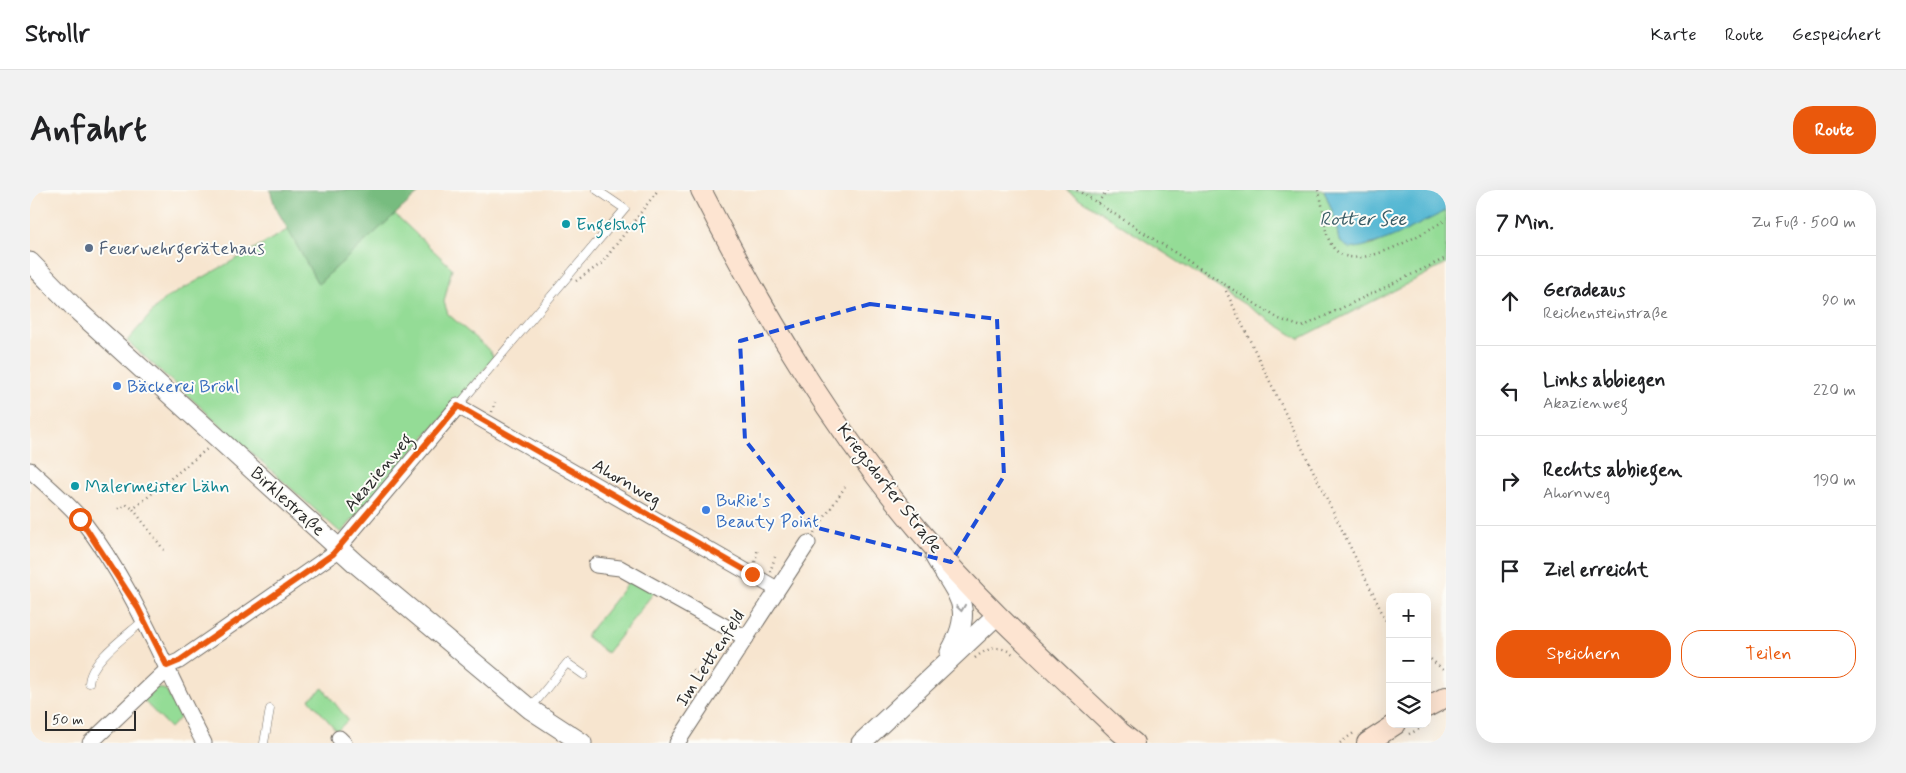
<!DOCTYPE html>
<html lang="de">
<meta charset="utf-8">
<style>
:root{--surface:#fff;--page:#f2f2f2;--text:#202124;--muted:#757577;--line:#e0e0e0;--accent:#ea580c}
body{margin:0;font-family:Mynerve,sans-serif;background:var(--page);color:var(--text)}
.controls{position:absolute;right:15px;bottom:15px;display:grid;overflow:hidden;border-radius:10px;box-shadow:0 5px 20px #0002}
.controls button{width:45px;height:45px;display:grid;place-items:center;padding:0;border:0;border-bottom:1px solid var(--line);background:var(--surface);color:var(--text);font:25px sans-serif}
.scale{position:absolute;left:15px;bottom:12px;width:91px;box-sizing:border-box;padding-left:5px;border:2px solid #2b2b2b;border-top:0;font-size:14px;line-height:18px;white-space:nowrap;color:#2b2b2b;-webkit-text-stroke:4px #fdfcf7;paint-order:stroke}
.stop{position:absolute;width:15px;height:15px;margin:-11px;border:4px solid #ea580c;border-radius:50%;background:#fff}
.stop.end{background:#ea580c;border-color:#fff;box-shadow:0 1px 5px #0008}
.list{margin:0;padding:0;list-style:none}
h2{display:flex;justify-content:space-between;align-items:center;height:65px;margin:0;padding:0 20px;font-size:21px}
h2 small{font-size:16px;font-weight:400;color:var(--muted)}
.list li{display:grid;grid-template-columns:32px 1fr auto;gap:15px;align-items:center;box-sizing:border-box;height:90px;padding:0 20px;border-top:1px solid var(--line)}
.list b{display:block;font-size:19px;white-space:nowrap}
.list p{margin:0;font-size:16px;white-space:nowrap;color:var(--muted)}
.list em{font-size:16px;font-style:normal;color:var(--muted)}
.actions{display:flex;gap:10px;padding:15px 20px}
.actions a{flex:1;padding:11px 0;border:1px solid var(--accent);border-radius:20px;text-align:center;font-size:18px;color:var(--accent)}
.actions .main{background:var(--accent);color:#fff}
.icon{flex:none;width:28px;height:28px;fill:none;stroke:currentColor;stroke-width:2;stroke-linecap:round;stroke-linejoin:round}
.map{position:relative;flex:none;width:1416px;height:553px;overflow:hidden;border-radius:20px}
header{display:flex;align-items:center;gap:30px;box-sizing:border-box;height:70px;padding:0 25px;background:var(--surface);border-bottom:1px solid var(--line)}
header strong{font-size:24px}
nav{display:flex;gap:28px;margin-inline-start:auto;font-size:18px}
.intro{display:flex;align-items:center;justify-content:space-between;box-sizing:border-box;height:120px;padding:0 30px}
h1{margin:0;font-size:35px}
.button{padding:12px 22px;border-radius:20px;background:var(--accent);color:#fff;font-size:18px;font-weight:700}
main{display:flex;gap:30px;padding:0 30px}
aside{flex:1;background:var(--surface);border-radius:20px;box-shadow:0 5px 20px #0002}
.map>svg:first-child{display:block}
.green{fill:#94dc96;stroke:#608460}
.forest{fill:#77bc7f;stroke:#517455}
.water{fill:#54b7d3;stroke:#40717f}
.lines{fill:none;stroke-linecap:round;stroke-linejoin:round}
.service-casing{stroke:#726c64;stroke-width:9}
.minor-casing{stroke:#726c64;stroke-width:17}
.tertiary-casing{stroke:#726c64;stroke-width:21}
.secondary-casing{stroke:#726c64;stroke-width:22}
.path{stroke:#726c64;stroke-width:2.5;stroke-dasharray:1 4;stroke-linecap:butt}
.service{stroke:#fff;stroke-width:8}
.minor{stroke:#fff;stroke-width:15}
.tertiary{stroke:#fff;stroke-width:19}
.secondary{stroke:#fde4d1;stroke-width:20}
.oneway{stroke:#a0a0a0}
.route{stroke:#ea580c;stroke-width:6}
.marked{fill:none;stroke:#1d4ed8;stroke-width:4;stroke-dasharray:10 6;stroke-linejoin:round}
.culture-dot{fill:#0f9aa8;stroke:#fdfcf7;stroke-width:2}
.service-dot{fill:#5c6f8a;stroke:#fdfcf7;stroke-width:2}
.shop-dot{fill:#3f7fe0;stroke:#fdfcf7;stroke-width:2}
.labels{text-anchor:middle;stroke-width:4;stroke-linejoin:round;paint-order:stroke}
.culture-label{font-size:18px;fill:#0d838f;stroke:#fdfcf7;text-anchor:start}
.service-label{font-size:18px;fill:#4e5e75;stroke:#fdfcf7;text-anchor:start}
.shop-label{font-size:18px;fill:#366cbe;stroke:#fdfcf7;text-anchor:start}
.street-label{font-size:18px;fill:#2b2b2b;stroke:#fdfcf7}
.water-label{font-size:19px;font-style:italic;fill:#395c66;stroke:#fdfcf7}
</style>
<header>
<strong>Strollr</strong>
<nav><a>Karte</a><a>Route</a><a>Gespeichert</a></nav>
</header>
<div class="intro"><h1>Anfahrt</h1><a class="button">Route</a></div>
<main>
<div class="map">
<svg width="1416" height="553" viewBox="0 0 1416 553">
<rect width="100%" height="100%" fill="#fdfcf7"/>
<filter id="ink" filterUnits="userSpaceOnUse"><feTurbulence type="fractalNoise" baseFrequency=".02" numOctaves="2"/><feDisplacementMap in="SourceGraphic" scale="10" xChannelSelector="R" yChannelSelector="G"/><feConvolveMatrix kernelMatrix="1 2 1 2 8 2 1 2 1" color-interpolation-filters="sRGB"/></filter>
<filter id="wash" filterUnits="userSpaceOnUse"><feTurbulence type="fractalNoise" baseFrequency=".0096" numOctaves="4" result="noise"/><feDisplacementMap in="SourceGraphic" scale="20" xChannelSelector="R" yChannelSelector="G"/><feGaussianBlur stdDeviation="1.12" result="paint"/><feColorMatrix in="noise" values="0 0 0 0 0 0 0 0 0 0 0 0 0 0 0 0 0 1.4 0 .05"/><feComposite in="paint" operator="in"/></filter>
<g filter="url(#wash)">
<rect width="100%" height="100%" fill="#f7e5cf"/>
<!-- green -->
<g class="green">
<path d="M1036,0H1294L1305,28L1309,51L1340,56L1416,21V74L1269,149Z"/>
<path d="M365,24L422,78L414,112L418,124L460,161L464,168L311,343L97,151L133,110L259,39L288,94Z"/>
<path d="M602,388L625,401L577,463L556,446Z"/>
<path d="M127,497L136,500L150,528L140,538L113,510Z"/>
<path d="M293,498L318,530L307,541L279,509Z"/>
</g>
<!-- forest -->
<path class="forest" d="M240,0H392L288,94L245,16Z"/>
<!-- water -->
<path class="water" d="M1294,0H1416V21C1385,36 1355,54 1320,59L1309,51L1305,28Z"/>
</g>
<g filter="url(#ink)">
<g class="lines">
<defs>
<g id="service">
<path d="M428,216L595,19L567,0"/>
<path d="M59,493C60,470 98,445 114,430"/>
<path d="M500,519L537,473L554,485"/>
<path d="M234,553L240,519"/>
</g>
<g id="minor">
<path d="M0,280C17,296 37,312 52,330C105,398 134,478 174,553"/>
<path d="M566,375L590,378L716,448"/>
<path d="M137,476L149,471L303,364L428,216L747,399"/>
<path d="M309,548L314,553"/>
<path d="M60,553L138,479"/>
<path d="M647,553L778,353"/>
</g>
<g id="tertiary">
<path d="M0,72L47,120L325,373L500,519L552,553"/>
<path d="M905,367C927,406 946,417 920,462"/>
<path d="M831,553L967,425"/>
</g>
<g id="secondary">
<path d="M671,0C733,122 804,241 893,345C953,416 1023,478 1090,542L1104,553"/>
<path d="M1397,517L1416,507"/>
<path d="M1337,553L1366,534"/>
</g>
</defs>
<!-- service casing -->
<use href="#service" class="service-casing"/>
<!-- minor casing -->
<use href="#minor" class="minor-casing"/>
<!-- tertiary casing -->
<use href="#tertiary" class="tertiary-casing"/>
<!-- secondary casing -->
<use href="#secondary" class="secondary-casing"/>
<!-- path -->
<g class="path">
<path d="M1047,0L1249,129L1272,137L1416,68"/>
<path d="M1288,0C1295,17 1292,36 1300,52C1318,92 1391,43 1416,30"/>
<path d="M1068,13L1077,0"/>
<path d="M546,91L572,73L628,0"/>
<path d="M1199,97L1196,101L1360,439"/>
<path d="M462,222L465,212"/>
<path d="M88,319L96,314L103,319"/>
<path d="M784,343L815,297"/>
<path d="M134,360L103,319L177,259"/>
<path d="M725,372L728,358"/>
<path d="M740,382L745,367"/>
<path d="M1397,466L1416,482"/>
<path d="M945,468C957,458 969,454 983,464"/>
<path d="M659,484L662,480L674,487"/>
<path d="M1379,544L1401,533"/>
<path d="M1310,553L1325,542"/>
</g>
<!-- service -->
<use href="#service" class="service"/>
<!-- minor -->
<use href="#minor" class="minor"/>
<!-- tertiary -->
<use href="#tertiary" class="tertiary"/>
<!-- secondary -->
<use href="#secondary" class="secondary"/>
</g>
<!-- one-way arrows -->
<defs><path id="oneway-chevron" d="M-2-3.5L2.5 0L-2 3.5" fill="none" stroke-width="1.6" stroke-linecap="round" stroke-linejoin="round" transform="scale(1.25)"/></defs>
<use class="oneway" href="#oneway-chevron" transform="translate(931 418) rotate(82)"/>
</g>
<g class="lines" filter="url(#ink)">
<!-- route -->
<path class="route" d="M50,329L108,418L137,476L149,471L303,364L428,216L722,384"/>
</g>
<!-- marked area -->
<path class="marked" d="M840,114L967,129L974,286L921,372L784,337L715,250L710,151Z"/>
<!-- markers -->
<g class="culture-dot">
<circle cx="536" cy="34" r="5"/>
<circle cx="45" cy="296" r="5"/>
</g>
<circle class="service-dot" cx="59" cy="58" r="5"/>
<g class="shop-dot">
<circle cx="87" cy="196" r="5"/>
<circle cx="676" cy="320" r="5"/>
</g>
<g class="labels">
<!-- culture labels -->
<g class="culture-label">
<text x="546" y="40">Engelshof</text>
<text x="55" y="302">Malermeister Lähn</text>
</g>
<!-- service labels -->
<g class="service-label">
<text x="69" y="64">Feuerwehrgerätehaus</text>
</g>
<!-- shop labels -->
<g class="shop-label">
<text x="97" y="202">Bäckerei Bröhl</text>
<text x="686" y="316">BuRie's<tspan x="686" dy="21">Beauty Point</tspan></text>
</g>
<!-- street labels -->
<g class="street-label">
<text transform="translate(348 282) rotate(-50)" y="6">Akazienweg</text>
<text transform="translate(597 292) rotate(30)" y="6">Ahornweg</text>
<text transform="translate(860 298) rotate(52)" y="6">Kriegsdorfer Straße</text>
<text transform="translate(258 311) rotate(42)" y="6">Birklestraße</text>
<text transform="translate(680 468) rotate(-57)" y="6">Im Lettenfeld</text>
</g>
<!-- water labels -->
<g class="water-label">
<text x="1333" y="35">Rotter See</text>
</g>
</g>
</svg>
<div class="controls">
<button>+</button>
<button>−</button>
<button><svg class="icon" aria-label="layers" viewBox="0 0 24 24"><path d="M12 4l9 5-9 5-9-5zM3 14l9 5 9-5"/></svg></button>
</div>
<div class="scale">50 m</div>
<div class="stop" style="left:50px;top:329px"></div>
<div class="stop end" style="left:722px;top:384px"></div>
</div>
<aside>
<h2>7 Min.<small>Zu Fuß · 500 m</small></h2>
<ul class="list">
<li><svg class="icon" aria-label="ahead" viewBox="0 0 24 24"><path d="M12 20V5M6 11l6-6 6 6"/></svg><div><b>Geradeaus</b><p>Reichensteinstraße</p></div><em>90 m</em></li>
<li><svg class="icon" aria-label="left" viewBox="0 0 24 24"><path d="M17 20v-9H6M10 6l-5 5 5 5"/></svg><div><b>Links abbiegen</b><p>Akazienweg</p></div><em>220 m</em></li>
<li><svg class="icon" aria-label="right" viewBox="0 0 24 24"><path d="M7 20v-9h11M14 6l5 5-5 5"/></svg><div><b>Rechts abbiegen</b><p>Ahornweg</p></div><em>190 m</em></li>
<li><svg class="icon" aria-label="arrive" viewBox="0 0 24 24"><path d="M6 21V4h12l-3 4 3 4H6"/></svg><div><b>Ziel erreicht</b></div></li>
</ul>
<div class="actions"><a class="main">Speichern</a><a>Teilen</a></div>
</aside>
</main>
